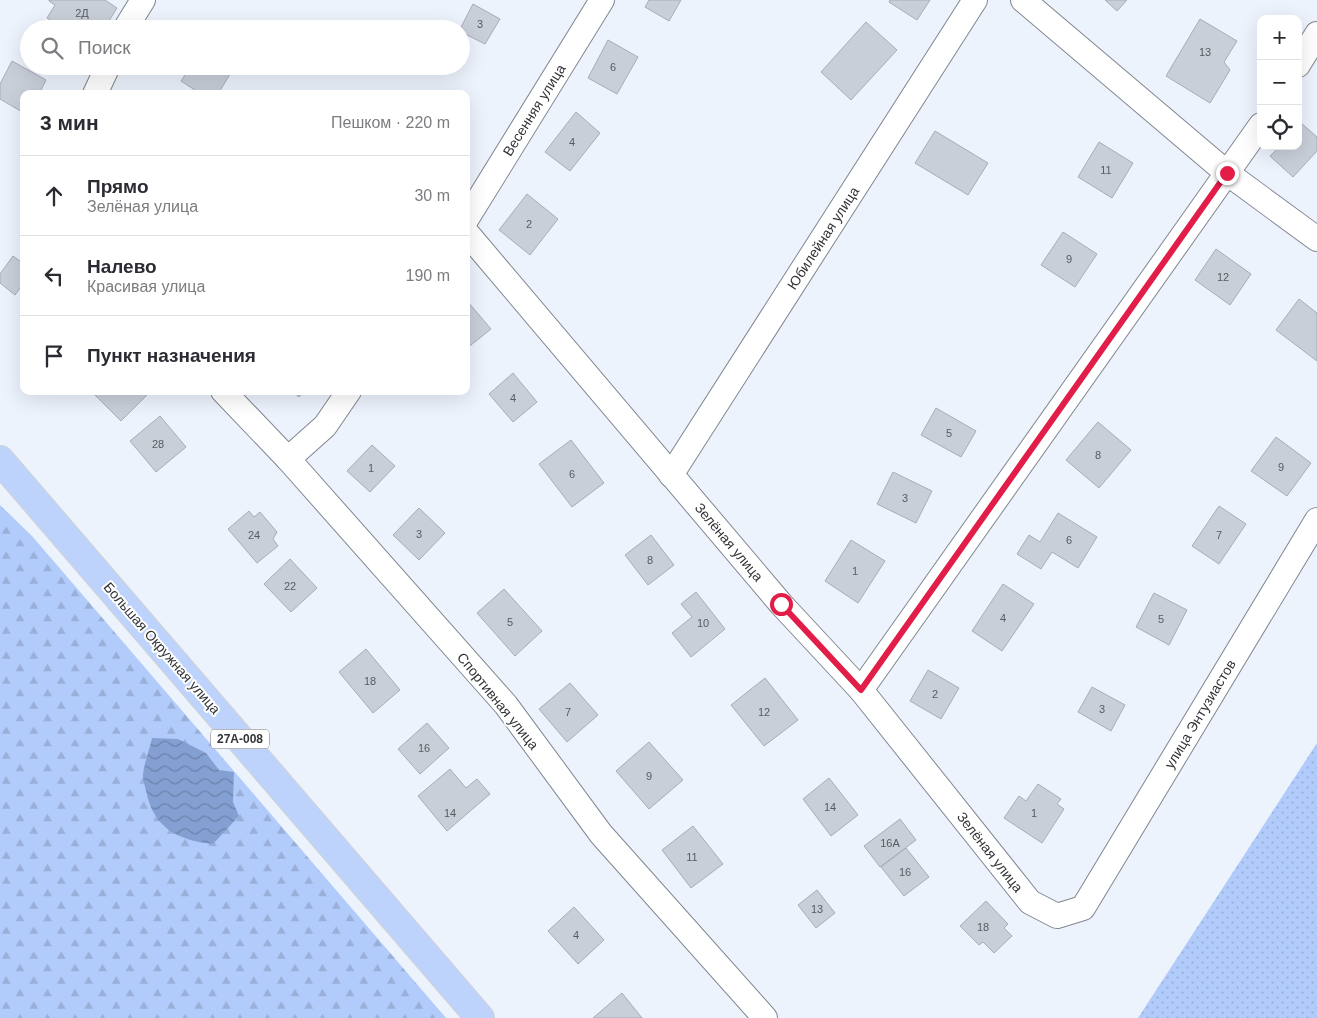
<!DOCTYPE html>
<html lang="ru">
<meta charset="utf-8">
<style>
:root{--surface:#fff;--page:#f7f7f7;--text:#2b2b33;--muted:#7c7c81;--line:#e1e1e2}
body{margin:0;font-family:Helvetica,sans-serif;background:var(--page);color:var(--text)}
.controls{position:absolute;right:15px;top:15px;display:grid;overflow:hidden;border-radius:10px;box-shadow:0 5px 20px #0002}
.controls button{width:45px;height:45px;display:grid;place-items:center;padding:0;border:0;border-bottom:1px solid var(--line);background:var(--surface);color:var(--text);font:25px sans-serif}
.stop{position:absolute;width:15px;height:15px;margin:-11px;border:4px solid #e11d48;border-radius:50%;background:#fff}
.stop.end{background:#e11d48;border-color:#fff;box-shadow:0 1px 5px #0008}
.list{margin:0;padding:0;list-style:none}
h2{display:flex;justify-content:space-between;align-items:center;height:65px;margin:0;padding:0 20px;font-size:21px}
h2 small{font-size:16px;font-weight:400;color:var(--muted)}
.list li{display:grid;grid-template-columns:32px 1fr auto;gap:15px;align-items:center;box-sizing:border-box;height:80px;padding:0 20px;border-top:1px solid var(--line)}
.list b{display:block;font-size:19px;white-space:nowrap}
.list p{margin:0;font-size:16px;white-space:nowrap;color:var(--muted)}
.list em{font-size:16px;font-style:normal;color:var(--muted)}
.icon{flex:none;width:28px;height:28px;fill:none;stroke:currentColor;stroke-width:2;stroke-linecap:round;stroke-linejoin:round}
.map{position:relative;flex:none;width:1317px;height:1018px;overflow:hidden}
.search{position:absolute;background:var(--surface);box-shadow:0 5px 20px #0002;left:20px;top:20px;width:450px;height:55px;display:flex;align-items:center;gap:12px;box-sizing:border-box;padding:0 18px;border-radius:28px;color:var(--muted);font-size:19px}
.panel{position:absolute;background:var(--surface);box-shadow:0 5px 20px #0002;left:20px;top:90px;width:450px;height:305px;border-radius:10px}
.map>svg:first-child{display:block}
.green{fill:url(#green-dots)}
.forest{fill:url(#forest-firs)}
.water{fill:url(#water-waves)}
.building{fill:#c9cfd9;stroke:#a7acb7}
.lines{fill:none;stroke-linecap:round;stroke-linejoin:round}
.minor-casing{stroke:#818690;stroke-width:26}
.major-casing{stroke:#d2d2d3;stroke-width:30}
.minor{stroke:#fff;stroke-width:24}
.major{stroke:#bdd3fc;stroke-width:28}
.route{stroke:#e11d48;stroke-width:6}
.labels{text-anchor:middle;stroke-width:4;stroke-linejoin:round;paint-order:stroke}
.number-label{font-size:11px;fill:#585b60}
.shield{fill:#fff;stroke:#707174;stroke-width:1}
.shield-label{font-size:12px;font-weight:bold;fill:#323438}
.street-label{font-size:14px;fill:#323438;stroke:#fff}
</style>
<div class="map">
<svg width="1317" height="1018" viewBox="0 0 1317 1018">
<defs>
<pattern id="green-dots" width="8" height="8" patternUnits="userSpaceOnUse" patternTransform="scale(1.25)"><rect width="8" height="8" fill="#b1cbfb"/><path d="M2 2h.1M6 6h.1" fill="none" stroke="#99afd8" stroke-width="1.8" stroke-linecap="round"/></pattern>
<pattern id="forest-firs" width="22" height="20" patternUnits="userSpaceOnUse" patternTransform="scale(1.25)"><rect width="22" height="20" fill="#b1cbfb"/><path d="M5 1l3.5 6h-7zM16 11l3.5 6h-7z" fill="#99afd8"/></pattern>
<pattern id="water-waves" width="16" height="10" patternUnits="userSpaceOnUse" patternTransform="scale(1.25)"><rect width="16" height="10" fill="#849fd2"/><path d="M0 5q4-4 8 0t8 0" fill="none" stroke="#6d82ab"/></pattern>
</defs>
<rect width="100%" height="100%" fill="#edf3fd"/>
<!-- green -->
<path class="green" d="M1317,743V1018H1138Z"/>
<!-- forest -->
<path class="forest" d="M0,505L32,536L446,1018H0Z"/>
<!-- water -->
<path class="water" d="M152,738L178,739L206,753L219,770L234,772L233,802L239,816L213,844C178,840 154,829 146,791C145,786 143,781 143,776C143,767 150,748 152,738Z"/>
<!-- building -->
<g class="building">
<path d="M49,0H105L117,8L104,29H63L47,18L55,5L49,1Z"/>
<path d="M649,0H681L669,21L645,7Z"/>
<path d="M890,0H930L917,20L889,2Z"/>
<path d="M1105,0H1127L1117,11Z"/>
<path d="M473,4L500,19L485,44L461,32V29H460Z"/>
<path d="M1200,19L1237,41L1224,62L1230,70L1210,103L1166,76Z"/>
<path d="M866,22L897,50L851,100L821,72Z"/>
<path d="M608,40L638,57L617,94L588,78Z"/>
<path d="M12,61L46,80L39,94H24V113L0,99V84Z"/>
<path d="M191,66H229L233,69L218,94H201L181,81Z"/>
<path d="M576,112L600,133L570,171L545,152Z"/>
<path d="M1301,123L1317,137V151L1293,177L1270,156L1280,146H1298V126Z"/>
<path d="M935,131L988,163L968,195L915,163Z"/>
<path d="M1099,142L1133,163L1112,198L1078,177Z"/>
<path d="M527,194L558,219L530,255L499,230Z"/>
<path d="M1063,232L1097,254L1075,287L1041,265Z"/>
<path d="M1216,249L1251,274L1230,305L1195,280Z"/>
<path d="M13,256L24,264V283L15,295L0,283V274Z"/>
<path d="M1299,299L1317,313V361L1276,330Z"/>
<path d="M468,302L491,329L466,349V304Z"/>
<path d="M513,373L537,402L513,422L489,394Z"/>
<path d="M91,391H149L150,392L121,421Z"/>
<path d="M292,391H304L299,397Z"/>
<path d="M936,408L976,431L961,457L921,435Z"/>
<path d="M160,416L186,447L156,472L130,441Z"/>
<path d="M1098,422L1131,450L1099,488L1066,460Z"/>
<path d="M1276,437L1311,463L1287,496L1251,471Z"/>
<path d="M571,440L604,483L572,507L539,464Z"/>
<path d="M372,445L395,466L370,492L347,471Z"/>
<path d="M893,472L932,491L916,523L877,504Z"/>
<path d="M1219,506L1246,524L1219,564L1192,546Z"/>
<path d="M419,508L445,533L419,560L393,535Z"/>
<path d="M249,511L254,517L260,512L277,532L273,539L278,546L257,563L228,529Z"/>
<path d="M1058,513L1097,537L1078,568L1052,552L1041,569L1017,554L1029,535L1040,542Z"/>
<path d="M651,535L674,565L648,585L625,555Z"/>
<path d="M851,540L885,561L858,603L825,581Z"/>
<path d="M290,559L317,588L291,612L264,584Z"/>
<path d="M1003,584L1034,604L1002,651L972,631Z"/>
<path d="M504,589L542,631L515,656L477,613Z"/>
<path d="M696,592L725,629L691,657L672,633L692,617L681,604Z"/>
<path d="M1154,593L1187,610L1169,645L1136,627Z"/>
<path d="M366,649L400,690L373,713L339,672Z"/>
<path d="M928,670L959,688L941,719L910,701Z"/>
<path d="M765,678L798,720L764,746L731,705Z"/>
<path d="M570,683L598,715L567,742L539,709Z"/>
<path d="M1092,687L1125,705L1111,731L1078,712Z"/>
<path d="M427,723L449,748L420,774L398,749Z"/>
<path d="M649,742L683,780L649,809L616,771Z"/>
<path d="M450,769L466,788L477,779L490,794L447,831L418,796Z"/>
<path d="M829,778L858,815L831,836L803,799Z"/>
<path d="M1038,784L1061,799L1057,804L1064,809L1042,843L1004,818L1019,796L1026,801Z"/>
<path d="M900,819L916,840L880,867L864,846Z"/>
<path d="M693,826L723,864L691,888L662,850Z"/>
<path d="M906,848L929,877L904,896L881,867Z"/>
<path d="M817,890L835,913L816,928L798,905Z"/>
<path d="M986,901L1008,924L1004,928L1012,936L994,953L983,942L979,945L960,926Z"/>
<path d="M574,907L604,940L578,964L548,931Z"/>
<path d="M622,993L642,1018H593Z"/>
</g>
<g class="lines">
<defs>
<g id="minor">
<path d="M1023,0L1227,173L1317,239"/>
<path d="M125,29L143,0"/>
<path d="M1298,65L1317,34"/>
<path d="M95,94L108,66"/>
<path d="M466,220L602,0"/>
<path d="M466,232L781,604L861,690L1030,902L1057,916L1083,908L1317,520"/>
<path d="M223,391L288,459L506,705L601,834L765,1018"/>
<path d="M288,459L325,426L349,391"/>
<path d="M671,475L975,0"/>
<path d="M861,690L1261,125"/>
</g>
<path id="major" d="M0,460L480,1018"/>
</defs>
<!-- minor casing -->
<use href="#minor" class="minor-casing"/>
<!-- major casing -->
<use href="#major" class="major-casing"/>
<!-- minor -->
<use href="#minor" class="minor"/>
<!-- major -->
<use href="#major" class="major"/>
</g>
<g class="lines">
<!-- route -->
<path class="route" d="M781,604L861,690L1227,173"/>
</g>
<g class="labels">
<!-- number labels -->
<g class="number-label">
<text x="82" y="17">2Д</text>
<text x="480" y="28">3</text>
<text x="1205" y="56">13</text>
<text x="613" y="71">6</text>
<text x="572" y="146">4</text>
<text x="1106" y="174">11</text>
<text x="529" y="228">2</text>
<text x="1069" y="263">9</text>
<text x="1223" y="281">12</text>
<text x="513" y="402">4</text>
<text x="949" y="437">5</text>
<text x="158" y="448">28</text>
<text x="1098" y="459">8</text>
<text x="1281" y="471">9</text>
<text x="371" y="472">1</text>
<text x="572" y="478">6</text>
<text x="905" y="502">3</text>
<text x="419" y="538">3</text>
<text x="254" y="539">24</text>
<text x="1219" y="539">7</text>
<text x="1069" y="544">6</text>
<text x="650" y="564">8</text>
<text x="855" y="575">1</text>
<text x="290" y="590">22</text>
<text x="1003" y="622">4</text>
<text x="1161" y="623">5</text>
<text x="510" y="626">5</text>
<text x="703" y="627">10</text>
<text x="370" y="685">18</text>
<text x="935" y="698">2</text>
<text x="1102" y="713">3</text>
<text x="568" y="716">7</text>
<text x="764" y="716">12</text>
<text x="424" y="752">16</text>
<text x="649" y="780">9</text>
<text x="830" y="811">14</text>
<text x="450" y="817">14</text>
<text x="1034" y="817">1</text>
<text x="890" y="847">16А</text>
<text x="692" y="861">11</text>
<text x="905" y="876">16</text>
<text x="817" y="913">13</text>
<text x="983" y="931">18</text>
<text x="576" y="939">4</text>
</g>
<!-- shield labels -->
<rect class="shield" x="211" y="729.5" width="58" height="19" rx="4"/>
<g class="shield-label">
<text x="240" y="743">27А-008</text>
</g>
<!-- street labels -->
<g class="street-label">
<text transform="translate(534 110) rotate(-58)" y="5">Весенняя улица</text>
<text transform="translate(823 238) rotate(-57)" y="5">Юбилейная улица</text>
<text transform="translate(729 542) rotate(50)" y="5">Зелёная улица</text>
<text transform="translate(162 648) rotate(49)" y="5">Большая Окружная улица</text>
<text transform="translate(498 701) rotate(51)" y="5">Спортивная улица</text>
<text transform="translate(1200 714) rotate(-59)" y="5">улица Энтузиастов</text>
<text transform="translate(990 852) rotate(52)" y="5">Зелёная улица</text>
</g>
</g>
</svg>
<div class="controls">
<button>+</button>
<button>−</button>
<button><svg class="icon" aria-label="locate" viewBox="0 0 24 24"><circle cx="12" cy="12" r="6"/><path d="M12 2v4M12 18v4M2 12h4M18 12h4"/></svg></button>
</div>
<div class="stop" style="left:781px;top:604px"></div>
<div class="stop end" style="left:1227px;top:173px"></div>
<div class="search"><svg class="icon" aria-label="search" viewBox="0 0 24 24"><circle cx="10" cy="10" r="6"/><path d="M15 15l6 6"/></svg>Поиск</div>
<section class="panel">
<h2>3 мин<small>Пешком · 220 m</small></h2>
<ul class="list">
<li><svg class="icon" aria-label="ahead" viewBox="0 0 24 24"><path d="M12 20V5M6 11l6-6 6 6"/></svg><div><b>Прямо</b><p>Зелёная улица</p></div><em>30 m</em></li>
<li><svg class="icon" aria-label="left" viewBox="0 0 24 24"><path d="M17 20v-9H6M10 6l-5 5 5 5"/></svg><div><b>Налево</b><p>Красивая улица</p></div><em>190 m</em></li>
<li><svg class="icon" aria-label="arrive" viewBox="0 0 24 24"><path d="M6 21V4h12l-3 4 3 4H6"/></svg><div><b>Пункт назначения</b></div></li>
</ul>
</section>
</div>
